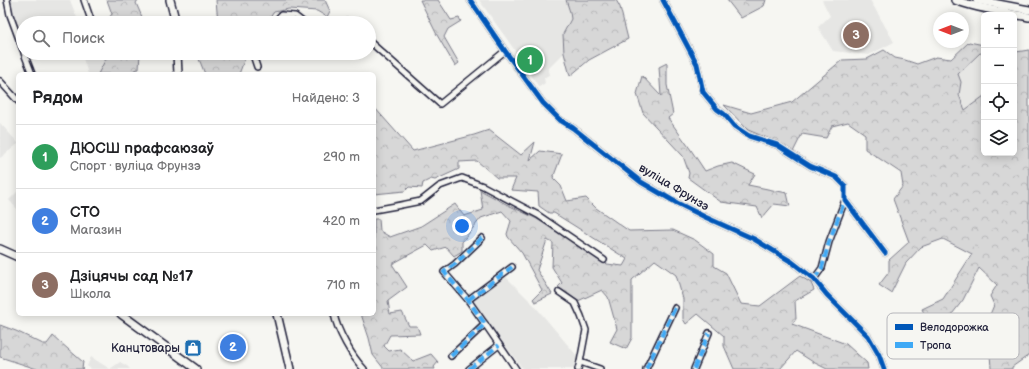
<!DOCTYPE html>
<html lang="ru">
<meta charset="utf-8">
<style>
:root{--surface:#fff;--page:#f6f6f6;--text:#202124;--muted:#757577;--line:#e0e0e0;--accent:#1f6fb2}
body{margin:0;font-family:"Balsamiq Sans",sans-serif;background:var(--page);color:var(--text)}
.controls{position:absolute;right:12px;top:12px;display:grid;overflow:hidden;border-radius:6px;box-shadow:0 2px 10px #0003}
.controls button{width:36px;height:36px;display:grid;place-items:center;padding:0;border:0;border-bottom:1px solid var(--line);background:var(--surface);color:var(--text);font:20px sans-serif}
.compass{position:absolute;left:933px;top:12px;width:36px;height:36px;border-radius:50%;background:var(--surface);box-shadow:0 2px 10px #0003;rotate:270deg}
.you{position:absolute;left:462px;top:226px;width:14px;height:14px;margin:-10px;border:3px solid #fff;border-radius:50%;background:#1a73e8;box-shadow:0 0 0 6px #1a73e833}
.badge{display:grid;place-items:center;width:26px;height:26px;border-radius:50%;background:var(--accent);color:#fff;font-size:13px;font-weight:700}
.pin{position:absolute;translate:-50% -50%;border:2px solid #fff;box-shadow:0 1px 4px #0006}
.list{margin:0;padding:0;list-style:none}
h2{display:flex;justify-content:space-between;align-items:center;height:52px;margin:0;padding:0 16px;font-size:17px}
h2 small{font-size:13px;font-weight:400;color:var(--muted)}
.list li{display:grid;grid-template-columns:26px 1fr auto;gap:12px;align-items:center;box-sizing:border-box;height:64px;padding:0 16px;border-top:1px solid var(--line)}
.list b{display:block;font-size:15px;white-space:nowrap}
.list p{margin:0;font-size:13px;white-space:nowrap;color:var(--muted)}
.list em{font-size:13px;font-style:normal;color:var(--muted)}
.icon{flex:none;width:22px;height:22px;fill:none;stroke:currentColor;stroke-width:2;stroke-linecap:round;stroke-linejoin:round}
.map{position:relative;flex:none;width:1029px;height:369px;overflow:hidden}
.search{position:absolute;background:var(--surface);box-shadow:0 2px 10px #0003;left:16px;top:16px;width:360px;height:44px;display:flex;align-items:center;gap:10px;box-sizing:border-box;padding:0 14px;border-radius:22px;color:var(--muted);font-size:15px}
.panel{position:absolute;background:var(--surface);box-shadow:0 2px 10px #0003;left:16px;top:72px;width:360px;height:244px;border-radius:6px}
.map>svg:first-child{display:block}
.built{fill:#e6e6e4}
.forest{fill:url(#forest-crowns);stroke:#7c7c89}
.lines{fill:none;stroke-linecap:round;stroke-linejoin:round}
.minor-casing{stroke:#22223b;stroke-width:8}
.major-casing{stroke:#22223b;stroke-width:10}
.minor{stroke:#f6f6f2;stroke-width:5}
.major{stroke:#f6f6f2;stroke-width:7}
.quiet{stroke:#3fa9f5;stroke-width:4;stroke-dasharray:8 4;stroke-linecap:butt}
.cycleway-casing{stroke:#f6f6f2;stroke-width:8}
.cycleway{stroke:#0057b8;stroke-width:5}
.labels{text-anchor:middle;stroke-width:3;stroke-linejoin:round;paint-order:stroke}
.street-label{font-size:12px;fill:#22223b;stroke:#f6f6f2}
.poi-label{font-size:12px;fill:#22223b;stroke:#f6f6f2;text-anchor:end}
.key{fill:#f6f6f2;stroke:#b6b6bb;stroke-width:1}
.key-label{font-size:11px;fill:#22223b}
</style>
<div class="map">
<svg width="1029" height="369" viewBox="0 0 1029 369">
<defs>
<pattern id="forest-crowns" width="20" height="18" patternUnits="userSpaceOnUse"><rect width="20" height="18" fill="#d7d7d7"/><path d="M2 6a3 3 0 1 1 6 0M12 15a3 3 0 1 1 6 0" fill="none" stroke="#b8b8b9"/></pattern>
</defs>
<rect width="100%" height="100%" fill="#f6f6f2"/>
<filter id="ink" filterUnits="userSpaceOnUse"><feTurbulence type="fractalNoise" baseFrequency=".025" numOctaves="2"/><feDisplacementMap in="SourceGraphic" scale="8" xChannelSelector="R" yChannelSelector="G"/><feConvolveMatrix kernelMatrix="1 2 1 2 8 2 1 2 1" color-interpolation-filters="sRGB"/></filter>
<g filter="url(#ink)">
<!-- built -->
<g class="built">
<path d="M9,0H70L79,23H23V36L10,5Z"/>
<path d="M479,0H566L571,13V19L563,34L564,53L548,69L550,74L544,78L545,83L539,87L516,52Z"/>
<path d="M822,0H870L894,42L869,55L833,51L818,27L830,16Z"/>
<path d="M89,53H108L110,65L106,74H88L82,55Z"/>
<path d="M981,53L984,54V96L965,110L959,95L961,82L958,74Z"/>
<path d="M0,123L18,143V144L0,158Z"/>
<path d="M18,191V210L9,200Z"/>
<path d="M506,277L534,305L578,357L574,369H523L486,320L473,301Z"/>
<path d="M91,357L110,369H91L87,366Z"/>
<path d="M120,362L127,366L130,369H110Z"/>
</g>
<!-- forest -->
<g class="forest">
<path d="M107,0H138L136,3L142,17V23H105L112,14Z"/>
<path d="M216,0H325L330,11L327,17L317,11L289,9L274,12L266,23H218Z"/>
<path d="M420,0H438L451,20L459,18L461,21L448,29L444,37L459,63L455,66L437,35Z"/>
<path d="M566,0H616L620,7L628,39L589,60L570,76L564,53L563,34L571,19L570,12Z"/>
<path d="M727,0H766L764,6L741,18Z"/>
<path d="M969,42L984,45V54L980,53L958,74L961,82L959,95L965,110L984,96V153H1014V57L1016,52L1029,50V355L1012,367V369H990L991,368L989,341L984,329L994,305L990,296L997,285L979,268L963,300L935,336L922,309L943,299L972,254L943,239L921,247L906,263L891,293L879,285L889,272V260L909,242L893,199L903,186L901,173L865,149V134L848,122L832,126L826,138L802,134L793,152L772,140L748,130L724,105L751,113L792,102L842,60L867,59L884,50L895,58L905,60L917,64L936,57L951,59Z"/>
<path d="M109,53H140L139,69L134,70L133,74H98Z"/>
<path d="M213,53H247L239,74H205L199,59L212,54Z"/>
<path d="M667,63V85L673,114L668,118L691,150L705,171L718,166L732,163L755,174L748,185L787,193L790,206L774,204L762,218L757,207L721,202L688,178L689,173L683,156L643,113L637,94L642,76L661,96L659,67Z"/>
<path d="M374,107L413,151L474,135L489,130L521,155L535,142L530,160L540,151L562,154L553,178L561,186L567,201L586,198L596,208L629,231L673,230L695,240L714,254V266L726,273L741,304L760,306L800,276L811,283L814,290L795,301L796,319L792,324L846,344L867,363L868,369H827L813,362L796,351L780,369H734L724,346V336L698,314L686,324L683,319V299L676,275L655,260L632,280V338L626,349L610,342L617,329L608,297L602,290L578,301L558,287L562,283L552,267L553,243L547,240L537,270L552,294L535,302L533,299L542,290L522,253L508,237L507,234L511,221L502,211L481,218L462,242V251L454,256L446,247L433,251L427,245L392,264L407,287L388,301L390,314L402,312L409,326H417L420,334L390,335L384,346L389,351L400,349L413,361L431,354L438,362L434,367L435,369H384L373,355L369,338L361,314H374V219H379L380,231L390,237L421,226L455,204L464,216L483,210L480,190L506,204L537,219L607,264L623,266L627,259L554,213H549L539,206L538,192L511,190L516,178H497L477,161L459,162V169L435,180L431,179L423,183L422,188L409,187L405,191L374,194Z"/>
<path d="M0,325L16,331L43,344H47L53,336L83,362L82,368L84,369H37L0,357Z"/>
</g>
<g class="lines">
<defs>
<g id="minor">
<path d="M7,0L10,15L23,50"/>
<path d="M84,0L92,23"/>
<path d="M470,0L505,51L543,103L560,120L573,128L641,182L677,203L705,217L754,239L792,262L814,279L827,295L868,336L879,355L884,369"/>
<path d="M663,0L697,64L703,92L717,109L724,114L734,126L749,136L777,145L810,166L836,177L845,186V200L885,253"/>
<path d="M273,23L281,15L295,16L304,23"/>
<path d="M346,23L347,21L349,23"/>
<path d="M369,41L440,104L505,51"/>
<path d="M24,53L32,74"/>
<path d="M257,53L254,58L257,67"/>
<path d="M0,81L18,101"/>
<path d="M374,210L396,206L421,201L440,186L462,178L483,186L538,215L604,260"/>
<path d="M814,279L822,268L829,242L845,200"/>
<path d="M559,292L575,303L581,316L586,330L580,362L578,369"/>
<path d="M468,300L512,267"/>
<path d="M334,314C337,330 352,357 364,369"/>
<path d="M485,324L516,369"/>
<path d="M451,356L485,324L468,300L444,272L455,264L482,238"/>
<path d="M580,362L600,369"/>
<path d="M469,369L499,345"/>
<path d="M646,369L675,308"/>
<path d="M694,369L709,333"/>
</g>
<g id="major">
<path d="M170,0L176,23"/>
<path d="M955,0C979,9 1004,12 1029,17"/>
<path d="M977,0L1029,10"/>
<path d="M177,53L178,74"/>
<path d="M0,249L18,257"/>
<path d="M121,314L196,369"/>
<path d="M277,314L290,369"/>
</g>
</defs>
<!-- minor casing -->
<use href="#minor" class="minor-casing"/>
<!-- major casing -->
<use href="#major" class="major-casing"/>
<!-- minor -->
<use href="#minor" class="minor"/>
<!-- major -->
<use href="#major" class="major"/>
<!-- quiet -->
<g class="quiet">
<path d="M814,279L822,268L829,242L845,200"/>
<path d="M468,300L512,267"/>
<path d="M451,356L485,324L468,300L444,272L455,264L482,238"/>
<path d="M469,369L499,345"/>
<path d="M646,369L675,308"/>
<path d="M694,369L709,333"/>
</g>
<defs>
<g id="cycleway">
<path d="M470,0L505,51L543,103L560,120L573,128L641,182L677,203L705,217L754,239L792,262L814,279L827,295L868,336L879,355L884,369"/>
<path d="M663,0L697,64L703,92L717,109L724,114L734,126L749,136L777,145L810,166L836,177L845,186V200L885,253"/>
</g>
</defs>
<!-- cycleway casing -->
<use href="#cycleway" class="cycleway-casing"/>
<!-- cycleway -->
<use href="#cycleway" class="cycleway"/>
</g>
</g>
<!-- icons -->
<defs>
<symbol id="shop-square" viewBox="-11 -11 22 22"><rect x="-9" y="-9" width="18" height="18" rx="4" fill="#1f6fb2" stroke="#f6f6f2"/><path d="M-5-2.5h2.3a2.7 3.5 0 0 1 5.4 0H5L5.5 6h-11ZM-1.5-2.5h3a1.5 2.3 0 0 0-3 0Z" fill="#fff"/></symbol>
</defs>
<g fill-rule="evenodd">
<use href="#shop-square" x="183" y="338" width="20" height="20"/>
</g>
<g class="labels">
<!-- street labels -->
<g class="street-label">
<text transform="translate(674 187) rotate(31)" y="4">вуліца Фрунзэ</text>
</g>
<!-- poi labels -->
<g class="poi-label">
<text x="180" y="352">Канцтовары</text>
</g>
</g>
<!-- legend -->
<rect x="887" y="313" width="132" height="46" rx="6" class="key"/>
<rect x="895" y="324" width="18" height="6" fill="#0057b8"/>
<rect x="895" y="342" width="18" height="6" fill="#3fa9f5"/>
<g class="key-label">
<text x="920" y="331">Велодорожка</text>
<text x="920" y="349">Тропа</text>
</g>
</svg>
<div class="controls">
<button>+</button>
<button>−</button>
<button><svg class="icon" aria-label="locate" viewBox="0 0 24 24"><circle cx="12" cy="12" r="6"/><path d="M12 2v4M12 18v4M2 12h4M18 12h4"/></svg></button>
<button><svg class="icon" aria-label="layers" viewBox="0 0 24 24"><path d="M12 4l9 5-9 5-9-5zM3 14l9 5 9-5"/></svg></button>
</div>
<svg class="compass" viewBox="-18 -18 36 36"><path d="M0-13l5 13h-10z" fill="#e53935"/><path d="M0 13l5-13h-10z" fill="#757577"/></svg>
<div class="you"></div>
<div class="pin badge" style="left:530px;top:60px;background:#2e9e5b">1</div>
<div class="pin badge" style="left:233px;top:347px;background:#3f7fe0">2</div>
<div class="pin badge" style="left:856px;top:35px;background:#8d6e63">3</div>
<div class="search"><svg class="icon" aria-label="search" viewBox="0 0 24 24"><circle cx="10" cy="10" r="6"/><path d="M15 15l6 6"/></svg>Поиск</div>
<section class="panel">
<h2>Рядом<small>Найдено: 3</small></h2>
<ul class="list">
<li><span class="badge" style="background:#2e9e5b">1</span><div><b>ДЮСШ прафсаюзаў</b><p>Спорт · вуліца Фрунзэ</p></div><em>290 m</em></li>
<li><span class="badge" style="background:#3f7fe0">2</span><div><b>СТО</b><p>Магазин</p></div><em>420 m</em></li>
<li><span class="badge" style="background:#8d6e63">3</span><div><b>Дзіцячы сад №17</b><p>Школа</p></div><em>710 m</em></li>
</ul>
</section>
</div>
